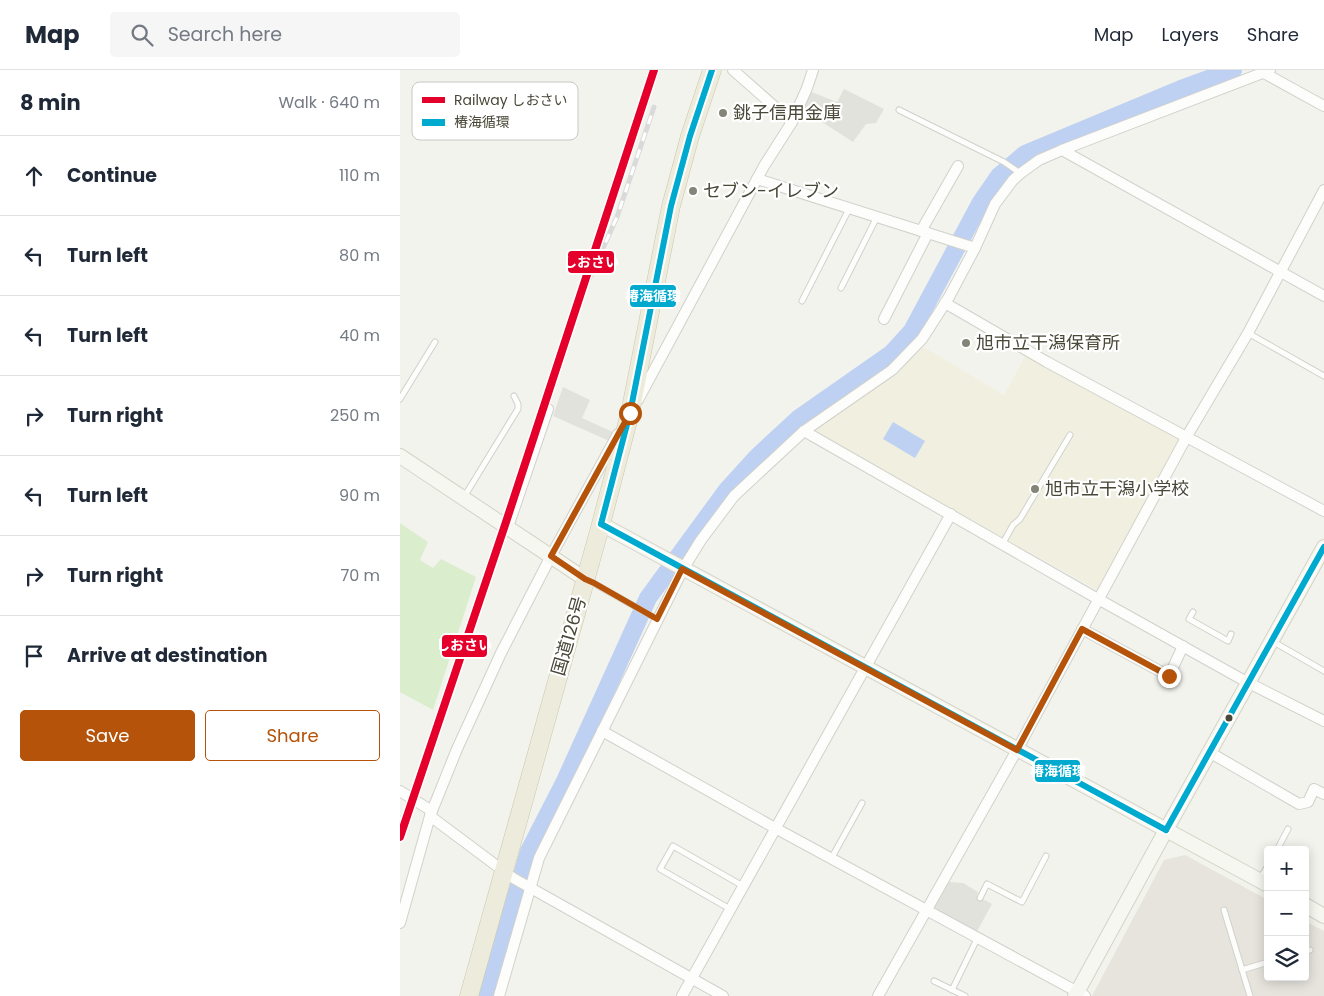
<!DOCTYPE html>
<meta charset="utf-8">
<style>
:root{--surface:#fff;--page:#f6f6f7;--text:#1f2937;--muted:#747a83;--line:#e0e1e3;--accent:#b45309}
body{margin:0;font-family:Poppins,"Noto Sans JP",sans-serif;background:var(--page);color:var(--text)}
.controls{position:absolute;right:15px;bottom:15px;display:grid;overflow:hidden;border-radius:5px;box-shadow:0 2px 12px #0003}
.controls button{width:45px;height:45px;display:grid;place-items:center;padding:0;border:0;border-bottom:1px solid var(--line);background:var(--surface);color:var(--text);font:25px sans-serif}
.stop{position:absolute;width:15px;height:15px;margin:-11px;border:4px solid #b45309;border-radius:50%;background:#fff}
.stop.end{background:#b45309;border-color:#fff;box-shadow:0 1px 5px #0008}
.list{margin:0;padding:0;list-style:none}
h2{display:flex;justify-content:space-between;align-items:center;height:65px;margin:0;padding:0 20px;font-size:21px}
h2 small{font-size:16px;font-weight:400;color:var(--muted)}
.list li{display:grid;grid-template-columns:32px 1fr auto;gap:15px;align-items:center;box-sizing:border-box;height:80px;padding:0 20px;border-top:1px solid var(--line)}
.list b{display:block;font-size:19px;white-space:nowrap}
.list em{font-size:16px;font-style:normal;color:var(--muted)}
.actions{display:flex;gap:10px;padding:15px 20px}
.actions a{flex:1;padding:11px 0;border:1px solid var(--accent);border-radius:5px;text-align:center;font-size:18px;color:var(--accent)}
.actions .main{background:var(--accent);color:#fff}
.icon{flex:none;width:28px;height:28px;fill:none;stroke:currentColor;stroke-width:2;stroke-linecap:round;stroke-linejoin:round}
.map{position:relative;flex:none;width:924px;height:926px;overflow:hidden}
header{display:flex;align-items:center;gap:30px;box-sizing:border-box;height:70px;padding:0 25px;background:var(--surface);border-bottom:1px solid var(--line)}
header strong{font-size:24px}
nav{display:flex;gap:28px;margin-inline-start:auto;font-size:18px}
.search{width:350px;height:45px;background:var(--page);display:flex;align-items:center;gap:12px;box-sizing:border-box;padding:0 18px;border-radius:5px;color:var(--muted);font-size:19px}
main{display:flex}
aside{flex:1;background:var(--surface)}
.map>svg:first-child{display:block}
.industrial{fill:#e6e4dd}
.education{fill:#f1f0e0}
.green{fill:#daeece}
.parking{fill:#e2e2dc}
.water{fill:#bed1f2}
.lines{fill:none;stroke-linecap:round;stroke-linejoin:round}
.river{stroke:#bed1f2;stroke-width:18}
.lane-casing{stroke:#d1d1cb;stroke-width:7}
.street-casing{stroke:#d1d1cb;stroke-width:12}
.secondary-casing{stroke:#d4d3c6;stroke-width:16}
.highway-casing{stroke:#cbc7a9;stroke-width:19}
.lane{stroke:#fdfdfc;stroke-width:5}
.street{stroke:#fdfdfc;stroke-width:10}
.secondary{stroke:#f7f7f1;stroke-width:14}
.highway{stroke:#edebdb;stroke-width:18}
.rail-casing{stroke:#dadada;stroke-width:5}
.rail{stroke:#fff;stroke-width:3;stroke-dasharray:9;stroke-linecap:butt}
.bus-1-casing{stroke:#fff;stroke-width:10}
.bus-1{stroke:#00a9ce;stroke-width:6}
.rail-1-casing{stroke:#fff;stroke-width:11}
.rail-1{stroke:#e4002b;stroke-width:8}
.route{stroke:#b45309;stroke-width:6}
.poi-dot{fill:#858478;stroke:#fff;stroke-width:2}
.bus-dot{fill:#4a4838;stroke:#fff;stroke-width:2}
.labels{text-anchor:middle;stroke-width:4.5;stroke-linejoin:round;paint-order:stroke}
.poi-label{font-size:18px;fill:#4a4838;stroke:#fff;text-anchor:start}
.street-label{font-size:18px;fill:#4a4838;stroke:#fff}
.key{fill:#fff;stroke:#c9c8c3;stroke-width:1}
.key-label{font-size:14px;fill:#4a4838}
.line-badge{stroke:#fff;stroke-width:2}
.badge-label{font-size:14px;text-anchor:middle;font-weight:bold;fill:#fff}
</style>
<header>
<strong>Map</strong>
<div class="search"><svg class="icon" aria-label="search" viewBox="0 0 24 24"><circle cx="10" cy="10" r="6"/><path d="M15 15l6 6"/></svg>Search here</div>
<nav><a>Map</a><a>Layers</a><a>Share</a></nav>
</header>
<main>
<aside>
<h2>8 min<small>Walk · 640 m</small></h2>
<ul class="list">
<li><svg class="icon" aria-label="ahead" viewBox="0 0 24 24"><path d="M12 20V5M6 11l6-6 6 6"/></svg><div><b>Continue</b></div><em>110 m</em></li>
<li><svg class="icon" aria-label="left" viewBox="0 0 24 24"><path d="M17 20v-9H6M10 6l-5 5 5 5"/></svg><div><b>Turn left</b></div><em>80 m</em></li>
<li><svg class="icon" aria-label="left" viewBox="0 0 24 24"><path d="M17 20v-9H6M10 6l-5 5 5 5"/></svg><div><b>Turn left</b></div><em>40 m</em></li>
<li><svg class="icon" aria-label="right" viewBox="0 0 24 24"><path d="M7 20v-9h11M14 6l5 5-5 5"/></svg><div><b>Turn right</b></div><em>250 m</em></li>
<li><svg class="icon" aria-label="left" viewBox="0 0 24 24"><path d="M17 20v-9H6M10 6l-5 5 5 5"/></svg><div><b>Turn left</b></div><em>90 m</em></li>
<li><svg class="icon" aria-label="right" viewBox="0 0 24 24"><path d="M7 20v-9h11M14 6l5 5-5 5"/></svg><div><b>Turn right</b></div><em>70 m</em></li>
<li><svg class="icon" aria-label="arrive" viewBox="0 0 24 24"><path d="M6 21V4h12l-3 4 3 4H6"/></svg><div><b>Arrive at destination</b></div></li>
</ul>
<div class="actions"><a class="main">Save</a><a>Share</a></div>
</aside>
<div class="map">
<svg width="924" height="926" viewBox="0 0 924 926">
<rect width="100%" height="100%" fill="#f3f3ee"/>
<!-- industrial -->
<path class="industrial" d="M785,785L868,830V907H905V851L924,861V926H692L764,790Z"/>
<!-- education -->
<path class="education" d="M524,277L604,325L627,283L781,369L698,520L605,469L416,361L417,356L488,309Z"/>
<!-- green -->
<path class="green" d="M0,453L28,472L20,490L33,498L41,489L76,507L33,640L0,622Z"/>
<!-- parking -->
<g class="parking">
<path d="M444,19L484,39L476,53L466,54L453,72L402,39L409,21L437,32Z"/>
<path d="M163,317L190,330L182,348L217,364L216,374L153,346Z"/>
<path d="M548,812L563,813L578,822L577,826L592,834L576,863L532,839Z"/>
</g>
<!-- water -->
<path class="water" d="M493,352L525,371L515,388L483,369Z"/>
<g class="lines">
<!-- river -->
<path class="river" d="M87,926L129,781L165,711L248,528L327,420L357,387L398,349L491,284L512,261L581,132L599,106L625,84L781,19L833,0"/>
<defs>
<g id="lane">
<path d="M499,40L604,92L620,103"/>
<path d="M441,218L477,147"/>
<path d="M402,231L449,139"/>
<path d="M848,263L924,306"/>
<path d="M0,329L35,272"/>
<path d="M64,427L118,339V334L114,326"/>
<path d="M603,473L613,455L620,449L670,365"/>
<path d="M188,510L257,549"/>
<path d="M793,542L789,549L828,571L831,564"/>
<path d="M872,571L924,601"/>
<path d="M877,780L888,759"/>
<path d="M431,789L462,733"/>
<path d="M859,810L868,796"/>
<path d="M580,828L587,814L622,832L646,786"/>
<path d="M330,839L260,799L273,776L343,816"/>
<path d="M824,840L850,926"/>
<path d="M905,882L910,880"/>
<path d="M842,900L868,892"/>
<path d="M534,911L565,926"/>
<path d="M552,920L577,869"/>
</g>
<g id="street">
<path d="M333,0L392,52"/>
<path d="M864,3L924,36"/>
<path d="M662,80L924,226"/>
<path d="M357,109L575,178"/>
<path d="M521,161L558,96"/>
<path d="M545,233L647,292L924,441"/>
<path d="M484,249L528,163"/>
<path d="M238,330L364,96L392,52L407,18L413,0"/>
<path d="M404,361L698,529L845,611L924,651"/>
<path d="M108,457L148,339"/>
<path d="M682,559L769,606L783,576"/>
<path d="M202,661L375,758L685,926"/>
<path d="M809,682L899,734L908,732L914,719L924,724"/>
<path d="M0,721L32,741"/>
<path d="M30,746L113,808L323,926"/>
<path d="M0,853L30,746L57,679L101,583L151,486L218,364"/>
<path d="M99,926L139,788L283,499L301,470L334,426L404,361L492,300L522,269L549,227L575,178L595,134L613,110L621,103L639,90L662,80L870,0"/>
<path d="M282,926L551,444"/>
<path d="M478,926L617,680L787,366L848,263L924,120"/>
</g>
<g id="secondary">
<path d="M0,386L185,509"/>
<path d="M201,454L868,815"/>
<path d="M905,835L924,846"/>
<path d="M675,926L766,760L924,477"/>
</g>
<path id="highway" d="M69,926L201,454L230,343L271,136L290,66L312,0"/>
</defs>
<!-- lane casing -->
<use href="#lane" class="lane-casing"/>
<!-- street casing -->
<use href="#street" class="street-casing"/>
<!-- secondary casing -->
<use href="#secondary" class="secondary-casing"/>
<!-- highway casing -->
<use href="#highway" class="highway-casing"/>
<!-- lane -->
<use href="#lane" class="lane"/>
<!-- street -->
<use href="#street" class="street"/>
<!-- secondary -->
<use href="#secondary" class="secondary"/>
<!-- highway -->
<use href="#highway" class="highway"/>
<defs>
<path id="rail" d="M176,238L217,147L254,37"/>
</defs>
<!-- rail casing -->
<use href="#rail" class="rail-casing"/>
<!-- rail -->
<use href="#rail" class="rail"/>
<defs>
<g id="bus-1">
<path d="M201,454L766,760"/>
<path d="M201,454L230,343L271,136L290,66L312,0"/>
<path d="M766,760L924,477"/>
</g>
</defs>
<!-- bus-1 casing -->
<use href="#bus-1" class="bus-1-casing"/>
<!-- bus-1 -->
<use href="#bus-1" class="bus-1"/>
<defs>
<path id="rail-1" d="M0,767L105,455L254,0"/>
</defs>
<!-- rail-1 casing -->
<use href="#rail-1" class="rail-1-casing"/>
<!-- rail-1 -->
<use href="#rail-1" class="rail-1"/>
</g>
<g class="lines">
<!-- route -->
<path class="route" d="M230,343L151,486L185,509L194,513L257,549L282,499L617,680L682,559L769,606"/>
</g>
<!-- markers -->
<g class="poi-dot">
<circle cx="323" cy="43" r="5"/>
<circle cx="293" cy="121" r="5"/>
<circle cx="566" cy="273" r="5"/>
<circle cx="635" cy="419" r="5"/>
</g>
<circle class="bus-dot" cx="829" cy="648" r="4.5"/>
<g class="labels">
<!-- poi labels -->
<g class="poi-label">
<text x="333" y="49">銚子信用金庫</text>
<text x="303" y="127">セブン-イレブン</text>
<text x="576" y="279">旭市立干潟保育所</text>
<text x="645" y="425">旭市立干潟小学校</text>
</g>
<!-- street labels -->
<g class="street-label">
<text transform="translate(169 566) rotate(-74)" y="6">国道126号</text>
</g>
</g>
<!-- legend -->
<rect x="12" y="12" width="166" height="58" rx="8" class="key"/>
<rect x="22" y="27" width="23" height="6" fill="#e4002b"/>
<rect x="22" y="49" width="23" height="7" fill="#00a9ce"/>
<g class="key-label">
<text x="54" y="35">Railway しおさい</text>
<text x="54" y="57">椿海循環</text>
</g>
<g class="line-badge">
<rect x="167" y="180" width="48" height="24" rx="5" fill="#e4002b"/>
<rect x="229" y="214" width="48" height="24" rx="5" fill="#00a9ce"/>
<rect x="41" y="564" width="47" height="24" rx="5" fill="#e4002b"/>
<rect x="634" y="689" width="47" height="24" rx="5" fill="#00a9ce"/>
</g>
<g class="badge-label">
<text x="191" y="197">しおさい</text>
<text x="253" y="231">椿海循環</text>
<text x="64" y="580">しおさい</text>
<text x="658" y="706">椿海循環</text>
</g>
</svg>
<div class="controls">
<button>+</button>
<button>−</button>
<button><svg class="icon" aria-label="layers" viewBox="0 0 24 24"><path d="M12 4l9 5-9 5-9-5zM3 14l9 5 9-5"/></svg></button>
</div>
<div class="stop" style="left:230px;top:343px"></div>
<div class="stop end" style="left:769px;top:606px"></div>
</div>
</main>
